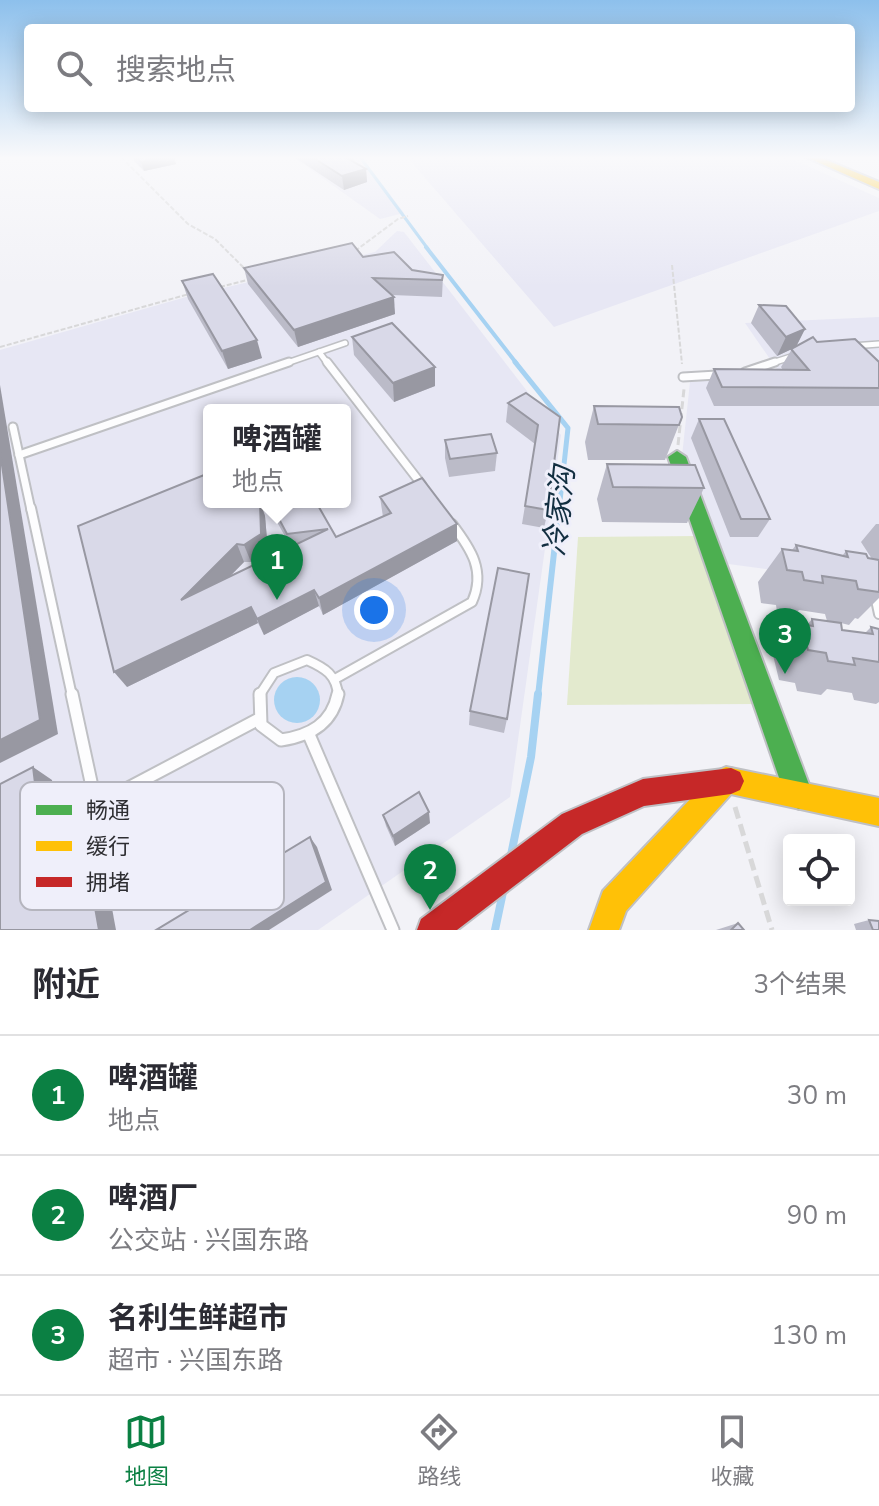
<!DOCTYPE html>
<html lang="zh">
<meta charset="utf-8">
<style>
:root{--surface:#fff;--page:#f2f2f3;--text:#2b2b33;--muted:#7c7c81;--line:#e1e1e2;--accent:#0b8043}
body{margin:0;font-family:"Nunito Sans","Noto Sans SC",sans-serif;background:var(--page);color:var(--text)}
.controls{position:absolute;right:24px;bottom:24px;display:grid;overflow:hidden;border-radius:8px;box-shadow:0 4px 20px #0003}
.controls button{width:72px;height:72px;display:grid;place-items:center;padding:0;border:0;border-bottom:2px solid var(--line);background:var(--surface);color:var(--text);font:40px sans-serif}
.you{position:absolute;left:374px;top:610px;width:28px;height:28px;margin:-20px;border:6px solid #fff;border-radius:50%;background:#1a73e8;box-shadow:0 0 0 12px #1a73e833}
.badge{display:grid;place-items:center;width:52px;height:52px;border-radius:50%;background:var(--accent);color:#fff;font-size:26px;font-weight:700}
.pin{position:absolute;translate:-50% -66px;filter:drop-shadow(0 2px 4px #0008)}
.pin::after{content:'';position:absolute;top:42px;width:28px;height:24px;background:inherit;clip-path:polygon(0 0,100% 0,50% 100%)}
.popup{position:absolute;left:203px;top:404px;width:148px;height:104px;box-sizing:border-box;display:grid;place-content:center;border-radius:8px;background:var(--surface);filter:drop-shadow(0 2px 6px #0005);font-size:26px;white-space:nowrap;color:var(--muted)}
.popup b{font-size:30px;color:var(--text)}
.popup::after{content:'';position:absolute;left:50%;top:100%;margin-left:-16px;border:16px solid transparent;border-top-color:var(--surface)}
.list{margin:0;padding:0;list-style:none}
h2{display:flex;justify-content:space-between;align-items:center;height:104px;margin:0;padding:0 32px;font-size:34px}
h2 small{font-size:26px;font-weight:400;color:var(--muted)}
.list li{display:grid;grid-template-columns:52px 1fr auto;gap:24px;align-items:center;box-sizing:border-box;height:120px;padding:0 32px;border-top:2px solid var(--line)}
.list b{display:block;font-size:30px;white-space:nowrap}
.list p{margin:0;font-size:26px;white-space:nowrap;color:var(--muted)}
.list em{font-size:26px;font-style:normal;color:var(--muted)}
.icon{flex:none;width:44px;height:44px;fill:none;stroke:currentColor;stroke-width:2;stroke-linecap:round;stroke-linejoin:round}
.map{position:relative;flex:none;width:879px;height:930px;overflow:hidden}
.search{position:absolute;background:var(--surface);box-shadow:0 4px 20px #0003;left:24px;right:24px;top:24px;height:88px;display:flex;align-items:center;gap:20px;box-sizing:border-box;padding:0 28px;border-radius:8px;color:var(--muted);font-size:30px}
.sheet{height:464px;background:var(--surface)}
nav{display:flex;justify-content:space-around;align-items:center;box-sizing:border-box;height:112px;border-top:2px solid var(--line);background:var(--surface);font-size:22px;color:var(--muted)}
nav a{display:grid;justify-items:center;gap:4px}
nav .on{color:var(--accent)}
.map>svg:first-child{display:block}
.built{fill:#e7e7f4;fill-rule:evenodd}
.green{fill:#e3eace}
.water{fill:#a6d2f2}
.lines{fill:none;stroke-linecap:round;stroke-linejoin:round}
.stream-far4{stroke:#a6d2f2;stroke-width:3}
.stream-far3{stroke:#a6d2f2;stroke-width:4}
.stream-far2{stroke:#a6d2f2;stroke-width:5}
.stream-far1{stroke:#a6d2f2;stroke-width:6}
.stream{stroke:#a6d2f2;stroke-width:8}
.lane-far3-casing{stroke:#bfc0c4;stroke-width:8}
.lane-far2-casing{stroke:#bfc0c4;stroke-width:11}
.lane-far1-casing{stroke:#bfc0c4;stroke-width:12}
.lane-casing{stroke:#bfc0c4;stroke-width:15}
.fast-casing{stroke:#bfc0c4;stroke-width:4}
.slow-casing{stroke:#bfc0c4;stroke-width:4}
.jam-casing{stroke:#bfc0c4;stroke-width:4}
.path-far2{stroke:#d8d8d9;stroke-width:2;stroke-dasharray:5 2;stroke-linecap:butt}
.path-far1{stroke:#d8d8d9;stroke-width:3;stroke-dasharray:8 4;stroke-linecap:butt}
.path{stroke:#d8d8d9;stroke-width:5;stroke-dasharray:12 6;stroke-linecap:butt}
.lane-far3{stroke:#fdfdfe;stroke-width:5}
.lane-far2{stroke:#fdfdfe;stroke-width:7}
.lane-far1{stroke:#fdfdfe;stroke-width:8}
.lane{stroke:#fdfdfe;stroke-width:11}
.fast{fill:#4caf50;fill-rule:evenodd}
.slow{fill:#ffc107;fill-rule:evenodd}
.jam{fill:#c62828;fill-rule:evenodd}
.wall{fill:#bbbbc8}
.shaded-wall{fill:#9898a2}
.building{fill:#d9d9e8;stroke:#9898a2;stroke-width:2}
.labels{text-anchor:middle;stroke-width:6;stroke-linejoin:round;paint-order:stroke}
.water-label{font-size:30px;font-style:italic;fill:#132f41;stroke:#efeffa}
.key{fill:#efeffa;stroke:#b5b5be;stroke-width:2}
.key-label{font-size:22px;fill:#2e2e32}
</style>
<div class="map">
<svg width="879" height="930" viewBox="0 0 879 930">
<rect width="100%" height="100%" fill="#f2f2f7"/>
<!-- built -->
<g class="built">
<path d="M293,157H361L404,213L380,219Z"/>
<path d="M407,157H788L879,198V211L554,327Z"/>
<path d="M397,231L404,232L561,435L510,797L318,930H0V350L186,297L375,252ZM209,410H345V502H209Z"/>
<path d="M879,317V584L721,563L682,456L690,382L779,372L745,323Z"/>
</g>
<!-- green -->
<path class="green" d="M699,536L755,704L567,705L578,537Z"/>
<!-- water -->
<circle class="water" cx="297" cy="700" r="23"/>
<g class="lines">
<!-- stream-far4 -->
<path class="stream-far4" d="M360,157L428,249"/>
<!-- stream-far3 -->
<path class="stream-far3" d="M426,247L517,364"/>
<!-- stream-far2 -->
<path class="stream-far2" d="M515,362L568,428L559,510"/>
<!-- stream-far1 -->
<path class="stream-far1" d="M538,696L559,508"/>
<!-- stream -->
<g class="stream">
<path d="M511,855L531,757L538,694"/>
<path d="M495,930L503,892"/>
</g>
<defs>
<g id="lane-far3">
<path d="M852,346L879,344"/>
<path d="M319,352L328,364"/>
<path d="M284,364L345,343"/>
<path d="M769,364L794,356"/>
</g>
<g id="lane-far2">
<path d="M327,362L422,485"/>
<path d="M745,372L775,362"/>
<path d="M683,377L717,375"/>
<path d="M13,427L31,510"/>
<path d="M19,455L289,362"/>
</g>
<g id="lane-far1">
<path d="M31,508L72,696"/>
<path d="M879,582L873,586L879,614"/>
<path d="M335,679L472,602C486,571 471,549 452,524"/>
<path d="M259,696L274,673L307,660C325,668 337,675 338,696"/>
</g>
<g id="lane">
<path d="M72,694L96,805L259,719"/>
<path d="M260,694L261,725L281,740C310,736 332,724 338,694"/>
<path d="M310,737L393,930"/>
</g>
<path id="fast" d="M677,451L686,457L813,795L809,805L799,809L789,805L785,795L668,457Z"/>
<g id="slow">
<path d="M806,157H819L879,182V189Z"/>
<path d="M726,767L879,798V826L731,794L626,911L619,930H589L603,891L717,771Z"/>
</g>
<path id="jam" d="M731,768L740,772L744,781L740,790L731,794L644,806L582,834L457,930H417L421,919L562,814L643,779Z"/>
</defs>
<!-- lane-far3 casing -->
<use href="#lane-far3" class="lane-far3-casing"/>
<!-- lane-far2 casing -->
<use href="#lane-far2" class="lane-far2-casing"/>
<!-- lane-far1 casing -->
<use href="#lane-far1" class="lane-far1-casing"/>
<!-- lane casing -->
<use href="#lane" class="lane-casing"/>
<!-- fast casing -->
<use href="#fast" class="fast-casing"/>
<!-- slow casing -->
<use href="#slow" class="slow-casing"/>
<!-- jam casing -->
<use href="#jam" class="jam-casing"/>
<!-- path-far2 -->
<g class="path-far2">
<path d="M121,157L188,224L215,239L246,270"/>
<path d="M355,251L398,219L408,216"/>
<path d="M672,265L682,364"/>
<path d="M220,287L247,280"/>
<path d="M0,347L189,294"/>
</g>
<!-- path-far1 -->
<path class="path-far1" d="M678,445L684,389"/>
<!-- path -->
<path class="path" d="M735,807L772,930"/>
<!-- lane-far3 -->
<use href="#lane-far3" class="lane-far3"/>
<!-- lane-far2 -->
<use href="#lane-far2" class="lane-far2"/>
<!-- lane-far1 -->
<use href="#lane-far1" class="lane-far1"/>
<!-- lane -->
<use href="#lane" class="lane"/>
<!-- fast -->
<use href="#fast" class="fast"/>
<!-- slow -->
<use href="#slow" class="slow"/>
<!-- jam -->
<use href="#jam" class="jam"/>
</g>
<!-- wall -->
<g class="wall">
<path d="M133,157H174L176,164L144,171L134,161Z"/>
<path d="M294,157H353L354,161L366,169L367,182L344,190Z"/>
<path d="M363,257L412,270L443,275L442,297L392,295L395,314L298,347L248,284L244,268Z"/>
<path d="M182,281L262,358L228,369L188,299Z"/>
<path d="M759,305L805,329L796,346L817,342L879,362V406H714L706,388L714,369L783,370L781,367L792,349L777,356L751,323Z"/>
<path d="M352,337L435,367V386L394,402L354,355Z"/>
<path d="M508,403L560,417L548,510L544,528L522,524L535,444L506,422Z"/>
<path d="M594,406L682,417L665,460H588L585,442Z"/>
<path d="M699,419L770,519L758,537H730L691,438Z"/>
<path d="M445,440L497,453L495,471L449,477L445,458Z"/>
<path d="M607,464L704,488L687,523L602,522L597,499Z"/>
<path d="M380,497L457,541L323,615L319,606L264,635L258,623L127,687L209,502H260L265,516L268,551L251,562H244L230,576L291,547L272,513L269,502H316L336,537L383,517Z"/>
<path d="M876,524H879V598L858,619L855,618L849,625L841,623L842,630L865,633L871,627L879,629V702L876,704L854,700L852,693L827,689L821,695L797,691L795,683L779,680L773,655L801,624L807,625L812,619L827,621L825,614L799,610L795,615L777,612L776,605L761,603L758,582L782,549L792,550L796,545L842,556L846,551L872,559L861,542Z"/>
<path d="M470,711L507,719L504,733L469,725Z"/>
<path d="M383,815L430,823L395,846L386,826Z"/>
<path d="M869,920L879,930H856L854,924Z"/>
<path d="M738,923L744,930H716Z"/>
</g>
<!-- shaded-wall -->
<g class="shaded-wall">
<path d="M160,157H174L176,164L144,171L141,162Z"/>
<path d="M366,169L367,182L344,190L342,176Z"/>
<path d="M394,297L395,314L298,347L294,330Z"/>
<path d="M805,329L796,347L777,356L786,337Z"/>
<path d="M257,340L262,358L228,369L222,351Z"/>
<path d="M435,367V386L394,402L393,383Z"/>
<path d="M0,385L58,734L0,763Z"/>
<path d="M260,502L265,516L268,551L251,562L244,545Z"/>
<path d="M457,524V541L323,615L319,598Z"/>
<path d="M237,544L244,562L191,616L181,600Z"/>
<path d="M314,590L319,606L264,635L257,619Z"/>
<path d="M251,607L258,623L127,687L114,672Z"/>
<path d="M33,767L52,780L60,835L55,837L60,873L40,865L35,827Z"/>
<path d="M429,812L430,823L395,846L393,836Z"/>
<path d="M310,837L317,847L332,890L269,930H250Z"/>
<path d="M83,840L101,849L116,930H99Z"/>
</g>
<!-- building -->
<g class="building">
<path d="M136,157H160L141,162Z"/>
<path d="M312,157H349L347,158L366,169L342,176Z"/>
<path d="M352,243L363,257L394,252L412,270L443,275L442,280L373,278L394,297L294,330L244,268Z"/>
<path d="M213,274L257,340L222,351L182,281Z"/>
<path d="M759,305L786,306L805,329L786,337Z"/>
<path d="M392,323L435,367L393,383L352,337Z"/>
<path d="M813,337L817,342L855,339L879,362V388L722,387L714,369L809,370L791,349Z"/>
<path d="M526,393L560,417L548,510L525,506L538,425L508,403Z"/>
<path d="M594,406L679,407L682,417L679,425L598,424Z"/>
<path d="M699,419H724L770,519H741Z"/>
<path d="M491,434L497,453L450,459L445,440Z"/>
<path d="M0,452L40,720L0,740Z"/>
<path d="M607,464L695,465L704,488L613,487Z"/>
<path d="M209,473V502H260L261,534L244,545L237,544L181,600L328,529L287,534L270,502H316L336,537L391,513L380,497L422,478L457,524L319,598L314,590L257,619L251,607L114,672L78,526Z"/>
<path d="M796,545L848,557L846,551L866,554L868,558L879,560V592L858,589L856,581L822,576L823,583L804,580L802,572L787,570L782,549L798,551Z"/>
<path d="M498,568L529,574L507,719L470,711Z"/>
<path d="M812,619L841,623L842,630L873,634L871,627L879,629V662L853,658L855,665L828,661L826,653L808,650L801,624L813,626Z"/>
<path d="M33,767L40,824L35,827L40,865L83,840L99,930H0V784Z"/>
<path d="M419,792L429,812L393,836L383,815Z"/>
<path d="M310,837L326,882L250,930H156Z"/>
<path d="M869,920L879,921V930H873Z"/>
<path d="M738,923L744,930H731Z"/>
</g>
<!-- sky -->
<linearGradient id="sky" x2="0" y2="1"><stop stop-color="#8dc0ec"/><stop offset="0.55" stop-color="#f9f9fb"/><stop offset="1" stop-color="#f9f9fb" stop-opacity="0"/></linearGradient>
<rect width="879" height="287" fill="url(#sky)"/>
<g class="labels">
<!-- water labels -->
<g class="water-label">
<text transform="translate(559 511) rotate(-84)" y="10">冷家沟</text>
</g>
</g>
<!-- legend -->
<rect x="20" y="782" width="264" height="128" rx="12" class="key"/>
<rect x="36" y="805" width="36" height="10" fill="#4caf50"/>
<rect x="36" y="841" width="36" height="10" fill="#ffc107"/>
<rect x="36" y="877" width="36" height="10" fill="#c62828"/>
<g class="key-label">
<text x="86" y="818">畅通</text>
<text x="86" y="854">缓行</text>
<text x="86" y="890">拥堵</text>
</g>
</svg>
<div class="controls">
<button><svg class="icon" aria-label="locate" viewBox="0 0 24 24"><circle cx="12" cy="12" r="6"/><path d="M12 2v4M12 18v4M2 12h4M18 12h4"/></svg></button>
</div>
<div class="you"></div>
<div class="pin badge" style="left:277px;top:600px">1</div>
<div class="popup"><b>啤酒罐</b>地点</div>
<div class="pin badge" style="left:430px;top:910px">2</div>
<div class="pin badge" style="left:785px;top:674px">3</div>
<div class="search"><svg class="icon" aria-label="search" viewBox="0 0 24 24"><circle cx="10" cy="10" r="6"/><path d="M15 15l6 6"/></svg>搜索地点</div>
</div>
<section class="sheet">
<h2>附近<small>3个结果</small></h2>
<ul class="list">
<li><span class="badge">1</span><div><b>啤酒罐</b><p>地点</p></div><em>30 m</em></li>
<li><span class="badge">2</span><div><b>啤酒厂</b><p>公交站 · 兴国东路</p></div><em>90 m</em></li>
<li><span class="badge">3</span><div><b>名利生鲜超市</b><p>超市 · 兴国东路</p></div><em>130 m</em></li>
</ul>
</section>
<nav>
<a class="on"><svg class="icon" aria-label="map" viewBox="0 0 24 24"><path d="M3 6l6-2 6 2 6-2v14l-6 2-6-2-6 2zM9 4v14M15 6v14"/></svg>地图</a>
<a><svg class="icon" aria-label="directions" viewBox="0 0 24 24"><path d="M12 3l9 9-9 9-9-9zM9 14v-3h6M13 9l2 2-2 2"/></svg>路线</a>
<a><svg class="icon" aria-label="saved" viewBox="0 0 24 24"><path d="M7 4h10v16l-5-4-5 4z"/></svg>收藏</a>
</nav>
